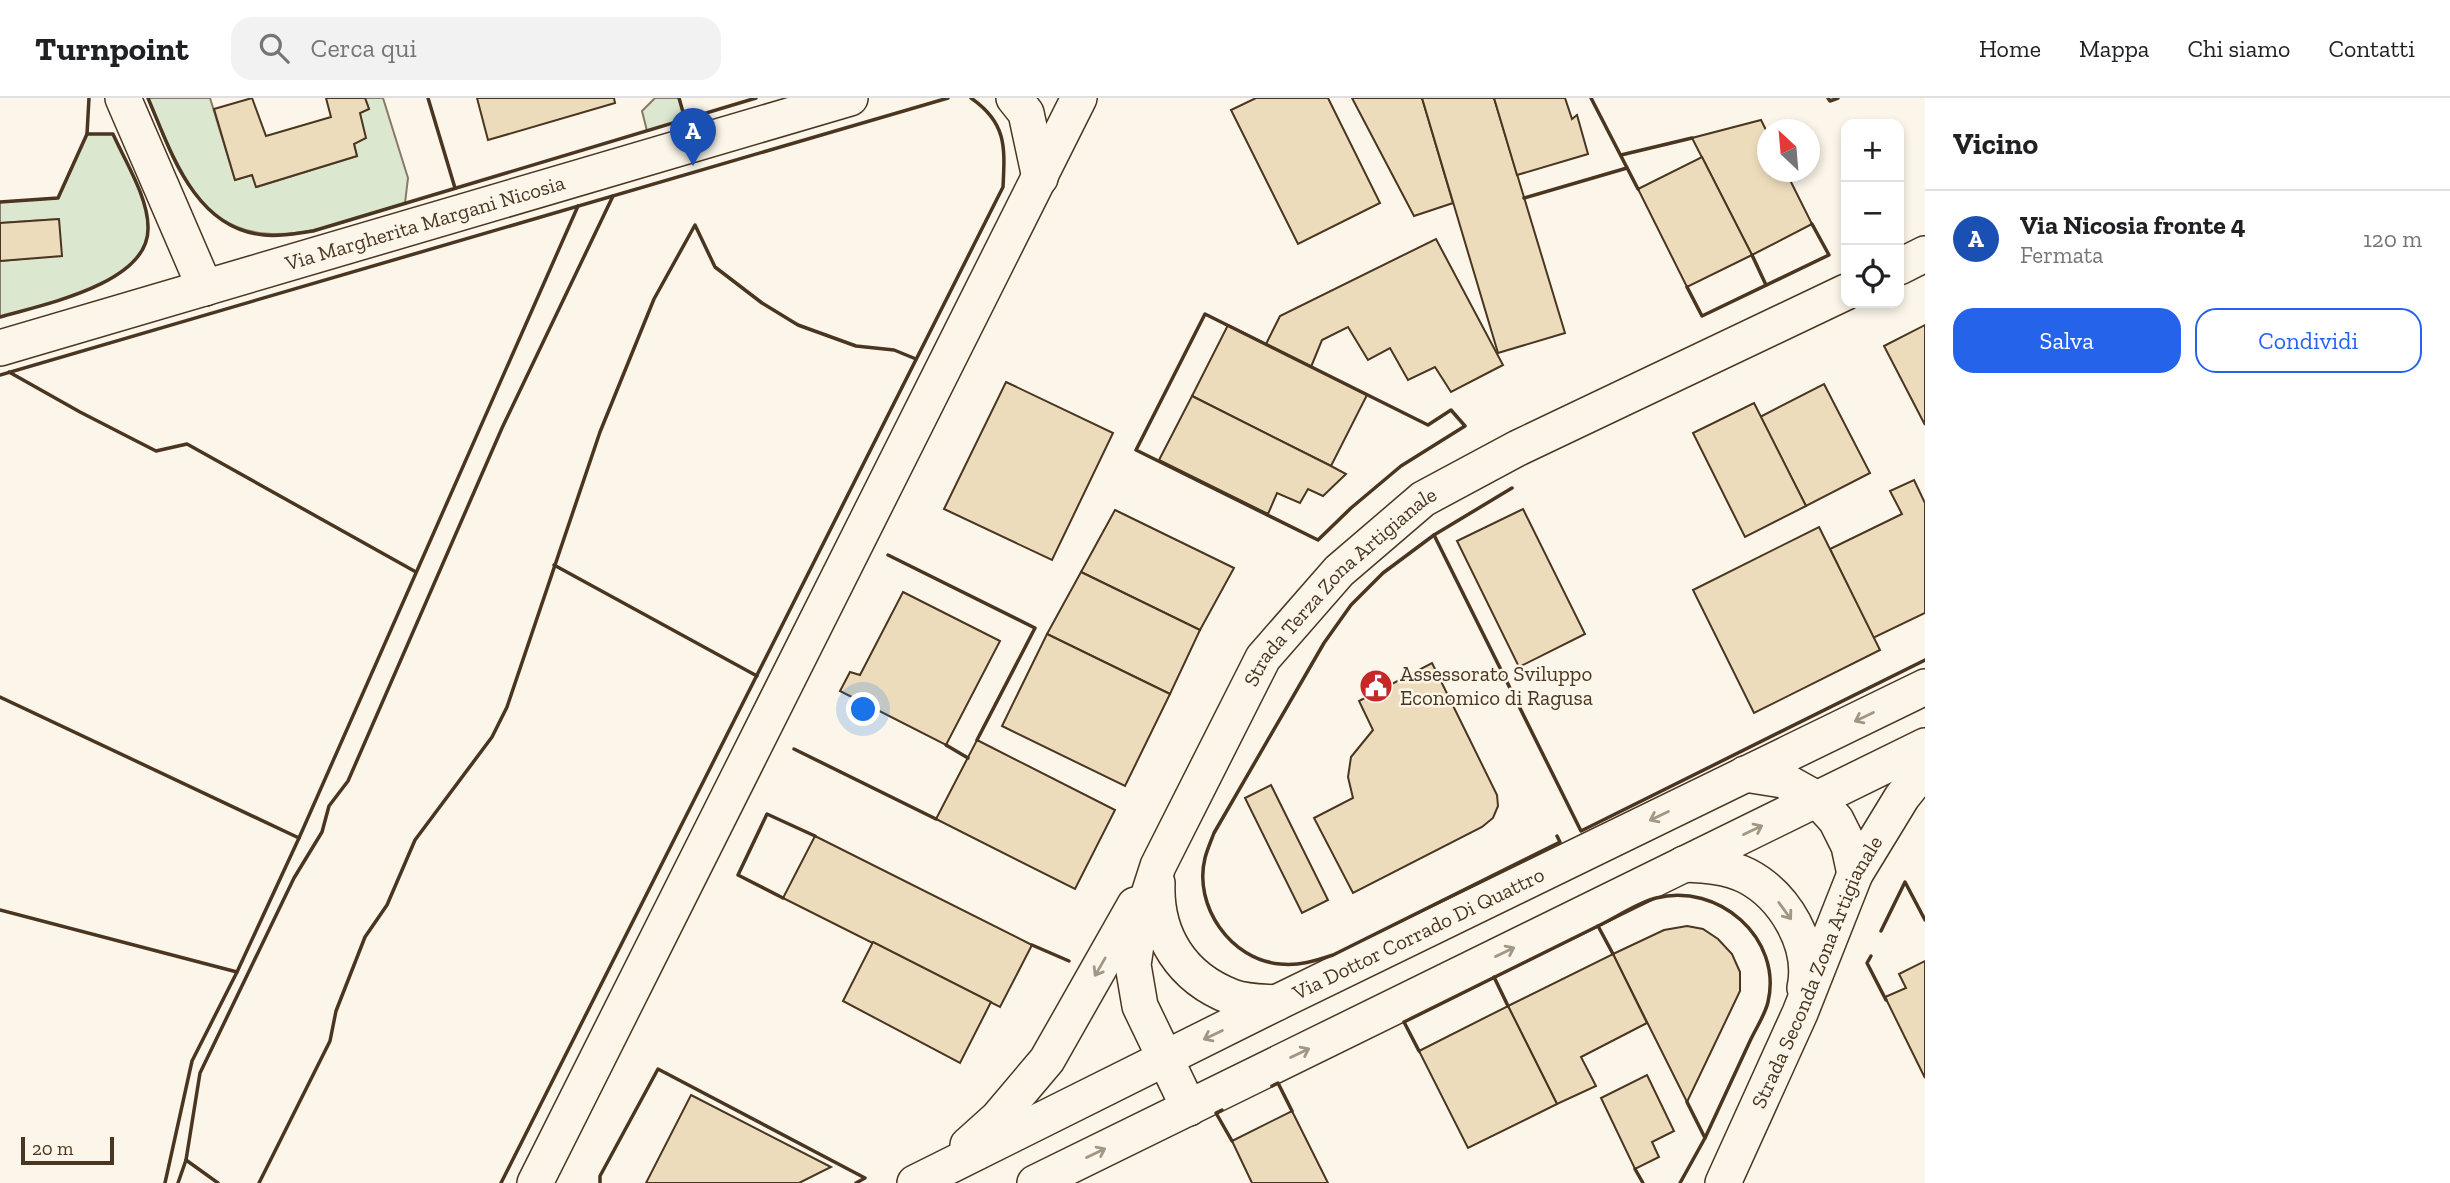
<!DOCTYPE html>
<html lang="it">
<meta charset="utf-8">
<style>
:root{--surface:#fff;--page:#f2f2f2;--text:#202124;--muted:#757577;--line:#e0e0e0;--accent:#2563eb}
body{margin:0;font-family:"Zilla Slab",serif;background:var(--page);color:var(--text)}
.controls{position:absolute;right:21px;top:21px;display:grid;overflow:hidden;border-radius:14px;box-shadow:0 4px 10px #0003}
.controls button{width:63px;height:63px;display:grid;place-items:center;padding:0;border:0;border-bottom:2px solid var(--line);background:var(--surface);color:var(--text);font:35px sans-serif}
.compass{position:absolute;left:1757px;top:21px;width:63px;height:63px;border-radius:50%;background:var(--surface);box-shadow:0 4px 10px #0003;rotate:334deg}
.scale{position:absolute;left:21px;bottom:18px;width:93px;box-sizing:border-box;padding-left:7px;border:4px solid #4a3520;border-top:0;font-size:19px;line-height:24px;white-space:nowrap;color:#4a3520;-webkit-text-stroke:5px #fbf6e9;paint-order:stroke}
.you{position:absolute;left:864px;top:612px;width:24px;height:24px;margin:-18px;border:5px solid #fff;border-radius:50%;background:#1a73e8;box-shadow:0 0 0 10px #1a73e833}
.badge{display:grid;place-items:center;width:46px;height:46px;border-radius:50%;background:var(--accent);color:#fff;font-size:23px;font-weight:700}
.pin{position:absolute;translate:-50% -58px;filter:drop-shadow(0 2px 4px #0008)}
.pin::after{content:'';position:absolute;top:37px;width:24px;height:21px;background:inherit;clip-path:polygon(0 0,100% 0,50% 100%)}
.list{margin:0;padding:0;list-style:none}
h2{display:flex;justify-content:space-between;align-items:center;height:91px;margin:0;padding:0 28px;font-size:30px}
h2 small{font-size:23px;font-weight:400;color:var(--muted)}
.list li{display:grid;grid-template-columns:46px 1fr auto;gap:21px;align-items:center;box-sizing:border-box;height:98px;padding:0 28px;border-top:2px solid var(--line)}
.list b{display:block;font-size:26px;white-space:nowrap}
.list p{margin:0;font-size:23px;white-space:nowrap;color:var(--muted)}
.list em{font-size:23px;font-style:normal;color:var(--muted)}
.actions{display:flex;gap:14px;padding:21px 28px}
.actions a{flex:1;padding:16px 0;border:2px solid var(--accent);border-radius:21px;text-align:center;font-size:24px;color:var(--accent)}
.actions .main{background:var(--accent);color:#fff}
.icon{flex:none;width:38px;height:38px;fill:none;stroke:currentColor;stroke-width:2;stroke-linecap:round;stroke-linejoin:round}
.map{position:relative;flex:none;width:1925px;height:1085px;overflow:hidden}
header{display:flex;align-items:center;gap:42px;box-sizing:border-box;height:98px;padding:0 35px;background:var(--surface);border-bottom:2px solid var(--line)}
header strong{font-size:33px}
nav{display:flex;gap:38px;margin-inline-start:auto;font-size:24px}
.search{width:490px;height:63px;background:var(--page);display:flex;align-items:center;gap:18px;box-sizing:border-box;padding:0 24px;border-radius:21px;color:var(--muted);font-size:26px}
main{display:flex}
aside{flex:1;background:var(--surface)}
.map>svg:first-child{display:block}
.green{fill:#dce7d0;stroke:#887966;stroke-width:2}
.building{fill:#ecdcbc;stroke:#4a3520;stroke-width:2}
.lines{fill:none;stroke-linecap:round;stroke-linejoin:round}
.minor-casing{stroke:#4a3520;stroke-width:38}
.minor{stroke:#fbf6e9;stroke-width:35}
.wall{stroke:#4a3520;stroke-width:3.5}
.oneway{stroke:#a29684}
.labels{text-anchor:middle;stroke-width:5;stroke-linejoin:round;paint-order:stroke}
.street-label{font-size:21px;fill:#4a3520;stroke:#fbf6e9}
.poi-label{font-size:21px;fill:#4a3520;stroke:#fbf6e9;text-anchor:start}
</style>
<header>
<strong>Turnpoint</strong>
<div class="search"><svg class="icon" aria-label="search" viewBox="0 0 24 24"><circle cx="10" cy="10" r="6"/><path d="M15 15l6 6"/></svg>Cerca qui</div>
<nav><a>Home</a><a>Mappa</a><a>Chi siamo</a><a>Contatti</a></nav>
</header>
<main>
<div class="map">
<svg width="1925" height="1085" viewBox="0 0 1925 1085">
<rect width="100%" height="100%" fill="#fbf6e9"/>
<!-- green -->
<g class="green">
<path d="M148,0H210L235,82L252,77L257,89L357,58L354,46L360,15L369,11L365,0H383L408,80L405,105C321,130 236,173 180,74C167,51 158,24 148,0Z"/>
<path d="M655,0H679L685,21L647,33L642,13Z"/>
<path d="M87,36H113C125,63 149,101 148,131C148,186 41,207 0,219V163L61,157L58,121L0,125V104L58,100Z"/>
</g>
<!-- building -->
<g class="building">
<path d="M252,0L266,38L331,19L326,0H365L369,11L360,15L366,40L354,46L357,58L256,89L252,77L235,82L214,11Z"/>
<path d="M477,0H614L615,5L488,42Z"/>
<path d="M1256,0H1328L1380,105L1298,146L1231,12Z"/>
<path d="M1352,0H1422L1453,105L1414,118Z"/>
<path d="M1422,0H1494L1565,235L1498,255Z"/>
<path d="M1494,0H1565L1572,21L1577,17L1588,56L1517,77Z"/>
<path d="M1761,22L1768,36V74H1786L1812,126L1752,157L1692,40Z"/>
<path d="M1702,59L1752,157L1687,189L1638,91Z"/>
<path d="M59,121L62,158L0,163V125Z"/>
<path d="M1436,141L1503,267L1451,294L1435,269L1408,282L1390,250L1368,262L1348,229L1322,242L1311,269L1266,246L1280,218Z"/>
<path d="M1228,227L1367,297L1331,368L1192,298Z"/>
<path d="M1925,227V327L1884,248Z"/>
<path d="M1006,284L1113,335L1052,462L944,411Z"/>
<path d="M1824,286L1870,375L1806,408L1760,319Z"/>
<path d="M1192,298L1331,368L1346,376L1323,398L1308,391L1300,405L1277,395L1268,416L1159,362Z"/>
<path d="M1754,305L1806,408L1745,439L1693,335Z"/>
<path d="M1914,382L1925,405V515L1873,540L1830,451L1902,416L1890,393Z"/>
<path d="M1523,411L1585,536L1519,569L1457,443Z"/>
<path d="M1115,412L1234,470L1200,532L1081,474Z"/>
<path d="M1819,429L1880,552L1754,615L1693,492Z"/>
<path d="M1081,474L1200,532L1170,596L1047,536Z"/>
<path d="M903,494L1000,543L946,647L840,593L850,574L860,577Z"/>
<path d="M1047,536L1170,596L1125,688L1002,628Z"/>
<path d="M1432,565L1497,697L1498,708L1493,720L1482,729L1353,795L1314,720L1353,700L1348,679L1351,659L1373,632L1359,603Z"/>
<path d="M977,642L1115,712L1075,791L936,721Z"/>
<path d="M1271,687L1328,802L1302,815L1245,700Z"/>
<path d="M815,738L1032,847L1000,909L783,800Z"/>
<path d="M1687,828L1703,831L1718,841L1732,856L1740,874V893L1687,1004L1613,856L1664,832Z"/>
<path d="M873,844L991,904L960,965L843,903Z"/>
<path d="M1613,856L1647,925L1581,959L1596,988L1557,1006L1508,908Z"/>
<path d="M1925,863V980L1885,899L1906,890L1899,876Z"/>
<path d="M1508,908L1557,1006L1468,1050L1419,953Z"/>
<path d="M1647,977L1674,1033L1652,1044L1659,1059L1635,1071L1601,1000Z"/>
<path d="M691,997L831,1069L799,1085H646Z"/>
<path d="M1292,1013L1328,1085H1252L1232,1043Z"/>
</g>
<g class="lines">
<defs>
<g id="minor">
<path d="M123,0L205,190"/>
<path d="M1014,0L1026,15L1040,80"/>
<path d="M1899,169L1925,156"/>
<path id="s1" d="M0,250L850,0"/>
<path d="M1745,676L1783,682L1817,701L1836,722L1849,748L1855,776"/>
<path d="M1684,766C1706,767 1727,768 1747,778C1785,798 1814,847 1805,890"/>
<path d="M1157,785C1155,838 1182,880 1232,899C1245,904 1262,904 1276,905"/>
<path id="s2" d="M1189,1010L1140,908L1133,867L1139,827L1158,768L1263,560L1339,473L1423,401L1518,350L1846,194"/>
<path d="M968,1047L998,1020L1047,962L1135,807"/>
<path d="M535,1085L1079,0"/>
<path id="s3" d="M915,1085L1276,905L1925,589"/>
<path d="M1035,1085L1925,648"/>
<path id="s4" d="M1723,1085L1800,915L1855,776L1902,699L1925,670"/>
</g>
</defs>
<!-- minor casing -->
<use href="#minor" class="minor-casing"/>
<!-- minor -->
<use href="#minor" class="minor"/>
<!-- wall -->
<g class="wall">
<path d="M148,0C171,54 195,131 264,137C281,139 297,135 313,133L756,0"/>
<path d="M428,0L455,90"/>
<path d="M679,0L685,21"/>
<path d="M1591,0L1638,91"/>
<path d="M1828,0L1830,3L1838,0"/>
<path d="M87,36L89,0"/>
<path d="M1621,57L1692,40"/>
<path d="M1524,100L1627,70"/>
<path d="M0,104L58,100L87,36H113C125,63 149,101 148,131C148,186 41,207 0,219"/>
<path d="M1752,157L1766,187"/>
<path d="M1687,189L1702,218L1829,157L1812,126"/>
<path d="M1205,216L1428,327L1451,312L1465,328L1401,368L1351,410L1318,442L1136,352Z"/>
<path d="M9,274L80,314L156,353L187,346L416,474"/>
<path d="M0,277L948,0"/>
<path d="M1512,390L1434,437L1383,475L1351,507L1324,545L1214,735C1211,743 1207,752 1205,760C1193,808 1231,862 1280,866C1299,868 1315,863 1333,857L1560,744L1557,738"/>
<path d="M1434,437L1581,733L1925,562"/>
<path d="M888,457L1035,530L977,642"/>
<path d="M554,467L757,578"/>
<path d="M0,599L299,740"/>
<path d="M946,647L968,660"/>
<path d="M794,651L936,721"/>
<path d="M783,800L738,777L767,716L815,738"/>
<path d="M0,812L237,874"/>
<path d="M1881,833L1905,784L1925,822"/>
<path d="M1032,847L1069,863"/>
<path d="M1613,856L1598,828C1617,819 1637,805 1656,800C1718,784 1783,840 1768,904C1765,917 1756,930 1750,943C1735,975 1720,1007 1705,1040"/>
<path d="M1871,858L1867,865L1886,902"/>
<path d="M1494,879L1508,908"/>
<path d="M1419,953L1404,924L1598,828"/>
<path d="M1272,988L1278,985L1292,1013"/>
<path d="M1222,1012L1216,1015L1232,1043"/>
<path d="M186,1062L218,1085"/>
<path d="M1635,1071L1643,1085"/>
<path d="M165,1085L192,963L237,874L299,740L578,108"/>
<path d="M178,1085L186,1062L200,975L294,780L322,734L329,708L348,683L502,330L613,98"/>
<path d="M259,1085L330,943L336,913L365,839L387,807L415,742L492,639L507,609L600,334L654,201L695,127L715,169L762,205L798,227L856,248L894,252L916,261"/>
<path d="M501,1085L1003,89C1005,49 1007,25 971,0"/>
<path d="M600,1085V1078L658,971L865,1080L856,1085"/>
<path d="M1680,1085L1705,1040L1687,1004"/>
</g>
</g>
<!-- one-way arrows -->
<defs><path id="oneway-shaft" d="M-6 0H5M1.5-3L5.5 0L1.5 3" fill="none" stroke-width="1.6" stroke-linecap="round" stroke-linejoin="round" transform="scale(1.75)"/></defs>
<g class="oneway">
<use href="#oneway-shaft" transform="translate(1864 619) rotate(154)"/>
<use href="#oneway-shaft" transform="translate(1659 718) rotate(154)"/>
<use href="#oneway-shaft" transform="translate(1753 732) rotate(-26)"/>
<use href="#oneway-shaft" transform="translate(1785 813) rotate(54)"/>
<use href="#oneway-shaft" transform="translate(1505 854) rotate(-26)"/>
<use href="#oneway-shaft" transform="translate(1100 869) rotate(120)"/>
<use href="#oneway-shaft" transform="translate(1213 937) rotate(154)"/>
<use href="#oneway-shaft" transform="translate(1300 955) rotate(-26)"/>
<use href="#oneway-shaft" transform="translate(1096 1055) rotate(-26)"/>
</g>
<!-- icons -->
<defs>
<symbol id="civic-disc" viewBox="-11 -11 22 22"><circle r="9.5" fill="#c62828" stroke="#fbf6e9"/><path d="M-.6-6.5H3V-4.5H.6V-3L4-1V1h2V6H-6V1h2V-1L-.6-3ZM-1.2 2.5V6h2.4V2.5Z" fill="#fff"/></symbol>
</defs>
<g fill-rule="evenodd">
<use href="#civic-disc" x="1357" y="569" width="38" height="38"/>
</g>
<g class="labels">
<!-- street labels -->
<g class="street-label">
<text dy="7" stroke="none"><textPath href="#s1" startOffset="443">Via Margherita Margani Nicosia</textPath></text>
<text dy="7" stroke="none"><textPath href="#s2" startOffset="595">Strada Terza Zona Artigianale</textPath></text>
<text dy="7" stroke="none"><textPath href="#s3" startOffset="562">Via Dottor Corrado Di Quattro</textPath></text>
<text dy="7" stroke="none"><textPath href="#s4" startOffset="231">Strada Seconda Zona Artigianale</textPath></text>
</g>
<!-- poi labels -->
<g class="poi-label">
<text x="1400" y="583">Assessorato Sviluppo<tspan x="1400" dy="24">Economico di Ragusa</tspan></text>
</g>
</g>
</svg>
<div class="controls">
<button>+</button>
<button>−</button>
<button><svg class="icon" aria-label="locate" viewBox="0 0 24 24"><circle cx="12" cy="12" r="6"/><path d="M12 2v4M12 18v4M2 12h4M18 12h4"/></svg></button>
</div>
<svg class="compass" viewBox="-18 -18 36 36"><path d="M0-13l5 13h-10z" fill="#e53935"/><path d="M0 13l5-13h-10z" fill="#757577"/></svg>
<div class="scale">20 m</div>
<div class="you"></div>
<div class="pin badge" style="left:693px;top:68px;background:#1a4fb4">A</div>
</div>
<aside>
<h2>Vicino<small></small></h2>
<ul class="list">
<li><span class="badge" style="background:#1a4fb4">A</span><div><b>Via Nicosia fronte 4</b><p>Fermata</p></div><em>120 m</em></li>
</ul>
<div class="actions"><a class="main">Salva</a><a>Condividi</a></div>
</aside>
</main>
